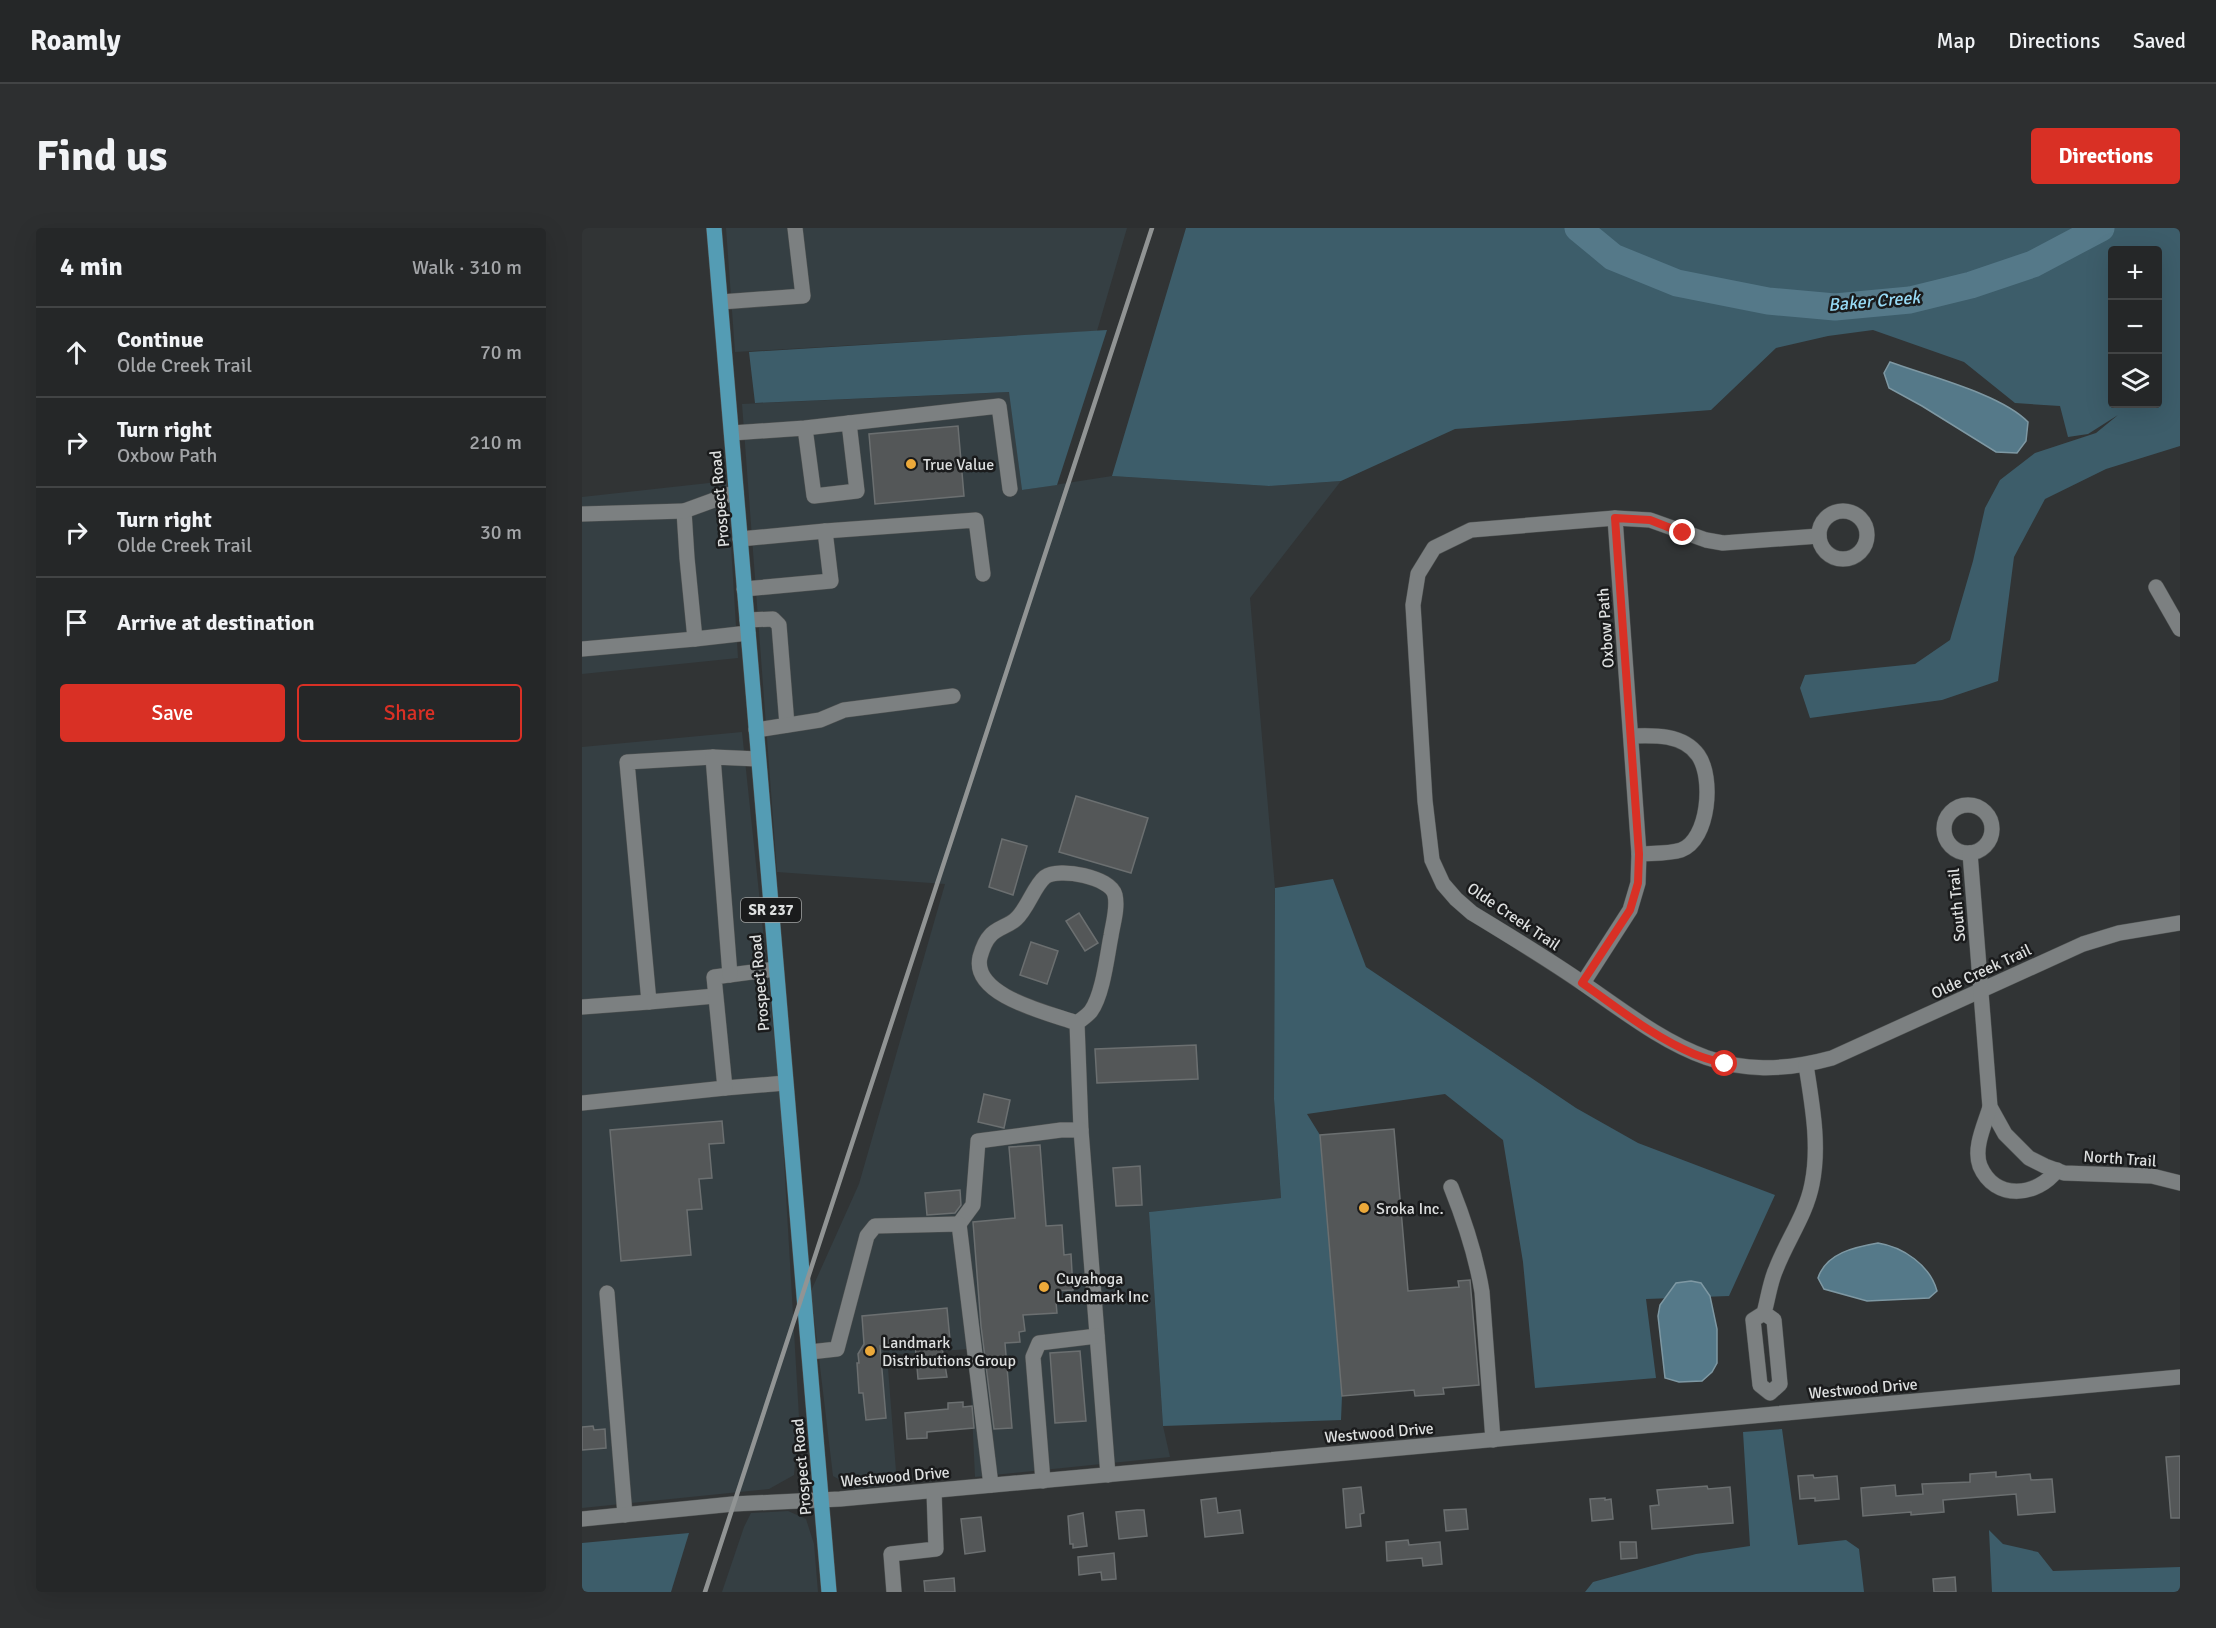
<!DOCTYPE html>
<meta charset="utf-8">
<style>
:root{--surface:#252728;--page:#2d2f30;--text:#f1f3f6;--muted:#a3a5a8;--line:#424445;--accent:#d93025}
body{margin:0;font-family:Signika,sans-serif;background:var(--page);color:var(--text)}
.controls{position:absolute;right:18px;top:18px;display:grid;overflow:hidden;border-radius:6px;box-shadow:0 6px 24px #0002}
.controls button{width:54px;height:54px;display:grid;place-items:center;padding:0;border:0;border-bottom:2px solid var(--line);background:var(--surface);color:var(--text);font:30px sans-serif}
.stop{position:absolute;width:18px;height:18px;margin:-14px;border:4px solid #d93025;border-radius:50%;background:#fff}
.stop.end{background:#d93025;border-color:#fff;box-shadow:0 2px 6px #0008}
.list{margin:0;padding:0;list-style:none}
h2{display:flex;justify-content:space-between;align-items:center;height:78px;margin:0;padding:0 24px;font-size:26px}
h2 small{font-size:20px;font-weight:400;color:var(--muted)}
.list li{display:grid;grid-template-columns:39px 1fr auto;gap:18px;align-items:center;box-sizing:border-box;height:90px;padding:0 24px;border-top:2px solid var(--line)}
.list b{display:block;font-size:22px;white-space:nowrap}
.list p{margin:0;font-size:20px;white-space:nowrap;color:var(--muted)}
.list em{font-size:20px;font-style:normal;color:var(--muted)}
.actions{display:flex;gap:12px;padding:18px 24px}
.actions a{flex:1;padding:14px 0;border:2px solid var(--accent);border-radius:6px;text-align:center;font-size:21px;color:var(--accent)}
.actions .main{background:var(--accent);color:#fff}
.icon{flex:none;width:33px;height:33px;fill:none;stroke:currentColor;stroke-width:2;stroke-linecap:round;stroke-linejoin:round}
.map{position:relative;flex:none;width:1598px;height:1364px;overflow:hidden;border-radius:6px}
header{display:flex;align-items:center;gap:36px;box-sizing:border-box;height:84px;padding:0 30px;background:var(--surface);border-bottom:2px solid var(--line)}
header strong{font-size:28px}
nav{display:flex;gap:33px;margin-inline-start:auto;font-size:21px}
.intro{display:flex;align-items:center;justify-content:space-between;box-sizing:border-box;height:144px;padding:0 36px}
h1{margin:0;font-size:42px}
.button{padding:15px 27px;border-radius:6px;background:var(--accent);color:#fff;font-size:21px;font-weight:700}
main{display:flex;gap:36px;padding:0 36px}
aside{flex:1;background:var(--surface);border-radius:6px;box-shadow:0 6px 24px #0002}
.map>svg:first-child{display:block}
.built{fill:#353f43}
.green{fill:#3d5d6a;fill-rule:evenodd}
.water{fill:#557989;stroke:#7e98a3;stroke-width:1.5}
.lines{fill:none;stroke-linecap:round;stroke-linejoin:round}
.river{stroke:#557989;stroke-width:27}
.building{fill:#545758;stroke:#6b6f70;stroke-width:1.5}
.minor-casing{stroke:#505353;stroke-width:16}
.major-casing{stroke:#505353;stroke-width:16}
.minor{stroke:#7c8081;stroke-width:15}
.major{stroke:#549cb4;stroke-width:15}
.rail{stroke:#919494;stroke-width:4.5}
.route{stroke:#d93025;stroke-width:8}
.poi-dot{fill:#eca93a;stroke:#1a1b1c;stroke-width:2}
.labels{text-anchor:middle;stroke-width:5;stroke-linejoin:round;paint-order:stroke}
.shield{fill:#1a1b1c;stroke:#a2a4a4;stroke-width:1.5}
.shield-label{font-size:15px;font-weight:bold;fill:#dddfdf}
.poi-label{font-size:16px;fill:#dddfdf;stroke:#1a1b1c;text-anchor:start}
.street-label{font-size:16px;fill:#dddfdf;stroke:#1a1b1c}
.water-label{font-size:18px;font-style:italic;fill:#97daf5;stroke:#1a1b1c}
</style>
<header>
<strong>Roamly</strong>
<nav><a>Map</a><a>Directions</a><a>Saved</a></nav>
</header>
<div class="intro"><h1>Find us</h1><a class="button">Directions</a></div>
<main>
<aside>
<h2>4 min<small>Walk · 310 m</small></h2>
<ul class="list">
<li><svg class="icon" aria-label="ahead" viewBox="0 0 24 24"><path d="M12 20V5M6 11l6-6 6 6"/></svg><div><b>Continue</b><p>Olde Creek Trail</p></div><em>70 m</em></li>
<li><svg class="icon" aria-label="right" viewBox="0 0 24 24"><path d="M7 20v-9h11M14 6l5 5-5 5"/></svg><div><b>Turn right</b><p>Oxbow Path</p></div><em>210 m</em></li>
<li><svg class="icon" aria-label="right" viewBox="0 0 24 24"><path d="M7 20v-9h11M14 6l5 5-5 5"/></svg><div><b>Turn right</b><p>Olde Creek Trail</p></div><em>30 m</em></li>
<li><svg class="icon" aria-label="arrive" viewBox="0 0 24 24"><path d="M6 21V4h12l-3 4 3 4H6"/></svg><div><b>Arrive at destination</b></div></li>
</ul>
<div class="actions"><a class="main">Save</a><a>Share</a></div>
</aside>
<div class="map">
<svg width="1598" height="1364" viewBox="0 0 1598 1364">
<rect width="100%" height="100%" fill="#313435"/>
<!-- built -->
<g class="built">
<path d="M144,0H545L515,103L153,124Z"/>
<path d="M428,164L440,262L530,248L687,258L759,253L668,370L693,660L692,871L699,970L567,984L581,1198L588,1229L393,1249L387,1121L305,1127L315,1256L274,1261L251,1248L229,1063L277,956L363,656L195,644L160,176Z"/>
<path d="M145,253L156,430L0,446V269Z"/>
<path d="M160,504L198,864L217,1189L212,1247L187,1261L0,1280V519Z"/>
<path d="M206,1283L224,1291L232,1316L236,1364H140L162,1299L169,1285Z"/>
</g>
<!-- green -->
<g class="green">
<path d="M604,0H1598V218L1524,241L1463,271L1432,329L1416,453L1360,472L1228,490L1218,460L1223,447L1333,436L1368,412L1391,333L1403,280L1418,252L1453,225L1514,205L1536,187L1506,206L1486,209L1478,178L1433,175L1382,134L1291,102L1246,108L1194,120L1129,182L873,201L759,253L687,258L530,248ZM1530,22H1576V176H1530Z"/>
<path d="M525,102L475,257L440,262L427,164L173,175L167,124Z"/>
<path d="M751,651L784,739L994,880L1056,915L1193,967L1147,1068L1064,1071L1074,1150L953,1160L941,1034L921,912L863,866L725,886L738,907L760,1168L759,1192L581,1198L567,984L699,970L692,871L693,660Z"/>
<path d="M1200,1201L1216,1317L1264,1312L1277,1321L1282,1364H1003L1011,1354L1114,1326L1168,1318L1161,1204Z"/>
<path d="M1407,1302L1421,1316L1456,1324L1471,1343L1598,1339V1364H1410Z"/>
<path d="M107,1305L89,1364H0V1315Z"/>
</g>
<!-- water -->
<g class="water">
<path d="M1308,134C1346,148 1419,166 1446,194L1444,213L1435,225L1414,224L1340,178L1307,160L1302,145Z"/>
<path d="M1296,1015C1321,1019 1348,1037 1355,1063L1347,1070L1285,1073L1242,1061L1236,1050C1244,1025 1273,1019 1296,1015Z"/>
<path d="M1109,1053L1119,1055L1128,1068L1135,1101V1135L1130,1144L1120,1153L1097,1154L1083,1150L1076,1088L1078,1077L1094,1055Z"/>
</g>
<g class="lines">
<!-- river -->
<path class="river" d="M996,0L1031,29L1095,55L1186,73L1253,79L1328,72L1389,57L1451,36L1519,0"/>
</g>
<!-- building -->
<g class="building">
<path d="M376,198L382,268L293,276L287,206Z"/>
<path d="M494,568L566,590L549,645L477,624Z"/>
<path d="M420,611L445,618L431,667L407,659Z"/>
<path d="M497,685L516,715L503,723L484,693Z"/>
<path d="M449,714L476,723L465,756L438,747Z"/>
<path d="M614,817L616,851L515,855L513,821Z"/>
<path d="M402,866L428,872L422,900L396,894Z"/>
<path d="M140,893L142,915L127,916L130,950L117,951L120,981L105,982L109,1027L39,1033L28,902Z"/>
<path d="M812,901L826,1063L877,1059L876,1053L888,1052L897,1157L861,1160L862,1166L833,1168L832,1162L760,1168L738,907Z"/>
<path d="M458,917L464,998L480,997L482,1027L489,1026L491,1062L473,1063L475,1085L441,1087L443,1103L437,1104L438,1114L423,1115L430,1200L412,1201L399,1098L391,994L433,990L427,919Z"/>
<path d="M558,938L560,977L534,978L531,940Z"/>
<path d="M378,962L379,977L373,985L345,987L343,965Z"/>
<path d="M365,1080L368,1112L359,1113L365,1149L336,1151L333,1115L298,1118L304,1190L284,1192L281,1165H277L275,1135H277L276,1126L282,1116L280,1088Z"/>
<path d="M498,1123L504,1193L473,1195L468,1125Z"/>
<path d="M381,1174V1179L390,1178L392,1200L345,1204V1210L325,1211L323,1185L366,1181V1175Z"/>
<path d="M11,1198L12,1202L23,1201L24,1220L0,1222V1199Z"/>
<path d="M1598,1228V1290H1589L1584,1229Z"/>
<path d="M1414,1244V1249L1448,1246L1449,1252L1470,1251L1473,1284L1436,1287L1434,1266L1361,1272L1362,1284L1329,1287V1284L1281,1288L1279,1260L1313,1257L1314,1268L1341,1266L1340,1256L1388,1254V1246Z"/>
<path d="M1231,1247L1232,1250L1255,1248L1257,1271L1233,1273V1270L1218,1271L1216,1248Z"/>
<path d="M1125,1258L1126,1261L1148,1259L1151,1295L1070,1301L1068,1278L1077,1277L1075,1262Z"/>
<path d="M779,1259L782,1285L778,1286L779,1298L764,1300L761,1261Z"/>
<path d="M634,1270L636,1285L658,1282L661,1305L623,1309L619,1272Z"/>
<path d="M1023,1270V1272L1029,1271L1031,1291L1010,1293L1008,1271Z"/>
<path d="M884,1281L886,1301L864,1303L862,1282Z"/>
<path d="M555,1282H562L565,1308L537,1311L534,1284Z"/>
<path d="M501,1285L505,1318L491,1320V1316H488L486,1288Z"/>
<path d="M399,1289L403,1323L383,1326L379,1291Z"/>
<path d="M826,1312L827,1317L858,1314L860,1336L841,1338L840,1330L805,1333L804,1314Z"/>
<path d="M1038,1314H1054L1055,1330L1039,1331Z"/>
<path d="M532,1325L534,1351L520,1352L519,1344L497,1347L496,1329Z"/>
<path d="M1373,1349L1374,1364H1352L1351,1351Z"/>
<path d="M372,1350L373,1364H343L342,1353Z"/>
</g>
<g class="lines">
<defs>
<g id="minor">
<path d="M139,74L221,68L213,0"/>
<path d="M267,195L417,178L428,261"/>
<path d="M150,205L223,200L267,195L275,263L232,268L223,200"/>
<path d="M154,264L102,283L105,330L113,411L166,405"/>
<circle cx="1261" cy="307" r="24"/>
<path d="M0,286L102,283"/>
<path d="M243,303L394,292L401,346"/>
<path d="M1237,308L1141,315L1124,312L1068,292L1033,290L889,302L852,320L836,346L831,377L843,573L850,632L861,656L874,671L890,685C928,708 966,731 1002,756C1088,816 1140,860 1250,830L1501,716L1537,705L1598,695"/>
<path d="M158,311L243,303L249,353L162,361"/>
<path d="M1574,359L1598,401"/>
<path d="M165,392L191,391L197,397L205,497"/>
<path d="M0,421L113,411"/>
<path d="M174,502L238,492L262,482L371,468"/>
<path d="M1049,508C1072,507 1101,506 1116,527C1132,549 1127,612 1099,622C1087,626 1070,625 1057,626"/>
<path d="M131,529L45,534L67,774L133,768"/>
<circle cx="1386" cy="601" r="24"/>
<path d="M1388,625L1408,879L1423,906L1447,930L1463,938L1482,945L1570,948L1598,955"/>
<path d="M194,741L132,749L143,860L203,855"/>
<path d="M148,747L131,529L176,531"/>
<path d="M1001,755L1048,682L1056,655L1057,626L1033,290"/>
<path d="M0,779L67,774"/>
<path d="M495,795C467,785 389,768 398,729C400,722 403,713 408,708C414,700 427,698 434,691C446,680 452,658 463,649C477,639 529,649 533,667C536,680 531,695 529,708C525,728 521,766 509,783C506,787 500,791 495,795L499,902"/>
<path d="M0,875L143,860"/>
<path d="M1408,879C1403,896 1391,920 1398,938C1413,973 1455,969 1475,942"/>
<path d="M869,959C883,994 894,1027 900,1064L911,1212"/>
<path d="M377,996L391,977L396,913L479,902H499L526,1247"/>
<path d="M25,1065L43,1287"/>
<path d="M1182,1085L1192,1092L1198,1156L1188,1165L1178,1157L1171,1092L1182,1085C1186,1071 1188,1054 1194,1041C1205,1012 1224,987 1230,956C1238,917 1230,876 1224,837"/>
<path d="M228,1124L255,1121L285,1008L293,998L377,996L409,1257"/>
<path d="M461,1253L451,1129L457,1115L515,1108"/>
<path d="M0,1291L151,1276L258,1271L1598,1149"/>
<path d="M312,1364L309,1326L354,1321L352,1263"/>
</g>
<path id="major" d="M132,0L247,1364"/>
</defs>
<!-- minor casing -->
<use href="#minor" class="minor-casing"/>
<!-- major casing -->
<use href="#major" class="major-casing"/>
<!-- minor -->
<use href="#minor" class="minor"/>
<!-- major -->
<use href="#major" class="major"/>
<!-- rail -->
<path class="rail" d="M123,1364L570,0"/>
</g>
<g class="lines">
<!-- route -->
<path class="route" d="M1101,305L1068,292L1033,290L1057,626L1056,655L1048,682L1000,755C1036,780 1071,809 1112,826C1122,830 1133,833 1143,836"/>
</g>
<!-- markers -->
<g class="poi-dot">
<circle cx="329" cy="236" r="6"/>
<circle cx="782" cy="980" r="6"/>
<circle cx="462" cy="1059" r="6"/>
<circle cx="288" cy="1123" r="6"/>
</g>
<g class="labels">
<!-- shield labels -->
<rect class="shield" x="159" y="670" width="60" height="24" rx="4.5"/>
<g class="shield-label">
<text x="189" y="687">SR 237</text>
</g>
<!-- poi labels -->
<g class="poi-label">
<text x="341" y="242">True Value</text>
<text x="794" y="986">Sroka Inc.</text>
<text x="474" y="1056">Cuyahoga<tspan x="474" dy="18">Landmark Inc</tspan></text>
<text x="300" y="1120">Landmark<tspan x="300" dy="18">Distributions Group</tspan></text>
</g>
<!-- street labels -->
<g class="street-label">
<text transform="translate(137 271) rotate(-95)" y="6">Prospect Road</text>
<text transform="translate(1023 400) rotate(-94)" y="6">Oxbow Path</text>
<text transform="translate(1374 677) rotate(-95)" y="6">South Trail</text>
<text transform="translate(932 688) rotate(34)" y="6">Olde Creek Trail</text>
<text transform="translate(1399 743) rotate(-25)" y="6">Olde Creek Trail</text>
<text transform="translate(177 755) rotate(-95)" y="6">Prospect Road</text>
<text transform="translate(1538 930) rotate(4)" y="6">North Trail</text>
<text transform="translate(1281 1160) rotate(-5)" y="6">Westwood Drive</text>
<text transform="translate(797 1204) rotate(-5)" y="6">Westwood Drive</text>
<text transform="translate(219 1239) rotate(-95)" y="6">Prospect Road</text>
<text transform="translate(313 1248) rotate(-5)" y="6">Westwood Drive</text>
</g>
<!-- water labels -->
<g class="water-label">
<text transform="translate(1292 73) rotate(-5)" y="6">Baker Creek</text>
</g>
</g>
</svg>
<div class="controls">
<button>+</button>
<button>−</button>
<button><svg class="icon" aria-label="layers" viewBox="0 0 24 24"><path d="M12 4l9 5-9 5-9-5zM3 14l9 5 9-5"/></svg></button>
</div>
<div class="stop" style="left:1143px;top:836px"></div>
<div class="stop end" style="left:1101px;top:305px"></div>
</div>
</main>
